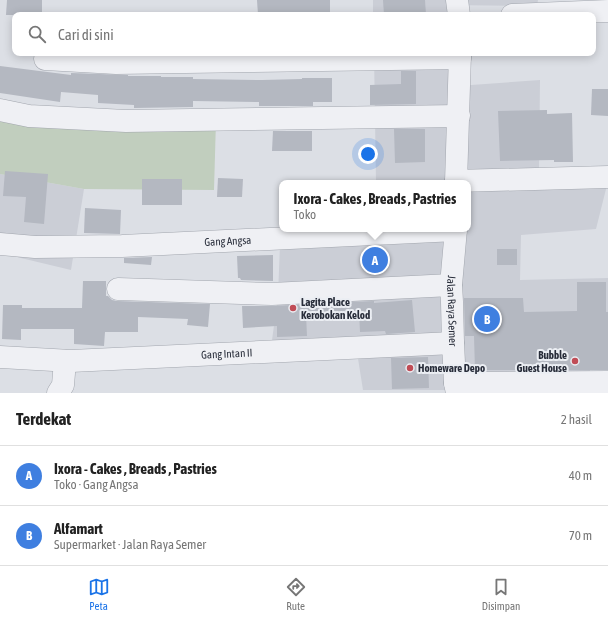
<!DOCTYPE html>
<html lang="id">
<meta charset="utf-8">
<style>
:root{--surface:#fff;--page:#f6f6f6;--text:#222;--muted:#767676;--line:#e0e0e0;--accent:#1a73e8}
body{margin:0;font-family:"Asap Condensed",sans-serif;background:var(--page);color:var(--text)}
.you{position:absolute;left:368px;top:154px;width:14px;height:14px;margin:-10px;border:3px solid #fff;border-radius:50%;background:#1a73e8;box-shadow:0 0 0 6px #1a73e833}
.badge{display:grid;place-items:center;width:26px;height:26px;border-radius:50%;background:var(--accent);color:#fff;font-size:13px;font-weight:700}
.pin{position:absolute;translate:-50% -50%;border:2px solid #fff;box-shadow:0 1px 4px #0006}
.popup{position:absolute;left:279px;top:180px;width:192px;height:52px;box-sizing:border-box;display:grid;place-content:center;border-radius:8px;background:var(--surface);filter:drop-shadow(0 1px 3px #0005);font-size:13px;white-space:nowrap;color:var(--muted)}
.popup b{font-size:15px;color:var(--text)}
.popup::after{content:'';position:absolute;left:50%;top:100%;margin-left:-8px;border:8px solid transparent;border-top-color:var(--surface)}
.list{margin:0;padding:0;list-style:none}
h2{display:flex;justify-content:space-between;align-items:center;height:52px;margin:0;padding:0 16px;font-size:17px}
h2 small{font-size:13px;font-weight:400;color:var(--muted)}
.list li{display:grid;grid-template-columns:26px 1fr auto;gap:12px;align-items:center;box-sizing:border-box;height:60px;padding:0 16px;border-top:1px solid var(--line)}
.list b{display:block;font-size:15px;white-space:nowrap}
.list p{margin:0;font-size:13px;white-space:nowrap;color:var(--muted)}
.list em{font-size:13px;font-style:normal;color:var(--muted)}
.icon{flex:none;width:22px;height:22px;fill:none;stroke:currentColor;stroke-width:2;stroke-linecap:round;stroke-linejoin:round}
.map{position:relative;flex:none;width:608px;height:393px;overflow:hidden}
.search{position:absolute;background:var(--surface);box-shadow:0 2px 10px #0003;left:12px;right:12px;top:12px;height:44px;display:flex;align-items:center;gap:10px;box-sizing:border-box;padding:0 14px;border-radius:8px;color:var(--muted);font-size:15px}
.sheet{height:172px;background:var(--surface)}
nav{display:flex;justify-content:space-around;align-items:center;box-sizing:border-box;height:56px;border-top:1px solid var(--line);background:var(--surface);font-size:11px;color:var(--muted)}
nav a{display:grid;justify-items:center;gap:2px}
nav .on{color:var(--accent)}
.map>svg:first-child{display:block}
.built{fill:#cbced6}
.green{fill:#c1cebe}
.building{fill:#b4b8c1}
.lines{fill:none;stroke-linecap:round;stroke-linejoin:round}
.minor-casing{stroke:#a2a6ae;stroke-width:23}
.minor{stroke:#eff0f4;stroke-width:22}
.poi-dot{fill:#c04c56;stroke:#ebeef3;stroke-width:1.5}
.labels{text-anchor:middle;stroke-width:4;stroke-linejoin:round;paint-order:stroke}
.street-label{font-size:11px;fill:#282d3a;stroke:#ebeef3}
.poi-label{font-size:11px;font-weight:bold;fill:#282d3a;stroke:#ebeef3;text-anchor:start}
</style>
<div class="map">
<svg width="608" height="393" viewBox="0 0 608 393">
<rect width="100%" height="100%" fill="#dcdfe5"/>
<!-- built -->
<g class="built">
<path d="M373,0H538L537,6L447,5L448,15H373Z"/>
<path d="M374,53H453L457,86L540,80L539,168L608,169V181L596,229L521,235L520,280L608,278V336H590V378L451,390H363L356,346L270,355L278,296L280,245L438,229H468V183H376Z"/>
<path d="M0,174L84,189L71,270L0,253Z"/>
</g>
<!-- green -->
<path class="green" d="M0,118L216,120L214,190L84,189L0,174Z"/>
<!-- building -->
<g class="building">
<path d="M7,0H42V15H6Z"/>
<path d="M257,0H330V15H258Z"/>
<path d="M383,0H425L426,15H384Z"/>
<path d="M0,66L71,75V73L128,75V76H161V77H193V79L262,80L302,79V78H332V102H313V106H259V102L193,101V107L134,108V105L98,103V95L61,92L60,102L0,93Z"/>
<path d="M401,71H416V104L370,105V85L401,84Z"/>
<path d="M592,89H608V116L591,115Z"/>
<path d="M547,110V114L572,113L573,162H554V160L500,161L498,111Z"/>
<path d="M394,129H425V162L395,163Z"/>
<path d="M273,131H312V151H272Z"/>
<path d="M5,171L48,174L44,224L24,222L26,197L3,196Z"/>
<path d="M218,178L243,179L242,197H217Z"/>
<rect x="142" y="179" width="40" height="26"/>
<path d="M85,208L121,210L120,234L84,233Z"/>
<rect x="497" y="249" width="20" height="16"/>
<path d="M273,255V281L241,280L240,278H238L237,256Z"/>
<path d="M152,257L151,265L124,263V258Z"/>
<path d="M83,281H106V296H108L112,300L117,301L210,304L208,327L187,325L188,319L138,317V332H105L104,346L74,344V329H21V340L2,339L3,305H22V308H82Z"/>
<path d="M577,282H606V312H608V370H475L474,336H465L464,298H523L524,312L577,311Z"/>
<path d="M412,300L415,332L386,334L385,331L360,332L359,312L306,314L307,336L277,337V326L243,328L242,306H273L374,301V303Z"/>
<path d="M428,357L429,388L392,389L391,358Z"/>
</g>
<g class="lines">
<defs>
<g id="minor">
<path d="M457,0L459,15"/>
<path d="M512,15L608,11"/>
<path d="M45,59L116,63L460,58"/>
<path d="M0,110L29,116L126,121L459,116"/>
<path d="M456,181L608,177"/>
<path d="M456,183L460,53"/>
<path id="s1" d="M456,229L451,285L452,302L453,343L455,383L457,393"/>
<path id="s2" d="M0,244L35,247L122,246L456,230"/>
<path d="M118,289L272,294L451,285"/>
<path id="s3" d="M0,357L71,361L453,343"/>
<path d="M455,383L608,382"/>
<path d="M58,393L63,385L65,361"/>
</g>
</defs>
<!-- minor casing -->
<use href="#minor" class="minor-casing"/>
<!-- minor -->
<use href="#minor" class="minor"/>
</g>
<!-- markers -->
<g class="poi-dot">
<circle cx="293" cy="308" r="4"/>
<circle cx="575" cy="361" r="4"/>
<circle cx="410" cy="368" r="4"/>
</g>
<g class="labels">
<!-- street labels -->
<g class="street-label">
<text dy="4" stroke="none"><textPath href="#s2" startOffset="228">Gang Angsa</textPath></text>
<text dy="4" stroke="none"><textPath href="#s1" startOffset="82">Jalan Raya Semer</textPath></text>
<text dy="4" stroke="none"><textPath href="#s3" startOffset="227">Gang Intan II</textPath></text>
</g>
<!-- poi labels -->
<g class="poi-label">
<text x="301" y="306">Lagita Place<tspan x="301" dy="13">Kerobokan Kelod</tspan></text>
<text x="567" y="359" text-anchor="end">Bubble<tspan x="567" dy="13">Guest House</tspan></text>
<text x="418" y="372">Homeware Depo</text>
</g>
</g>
</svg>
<div class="you"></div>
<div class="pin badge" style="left:375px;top:260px;background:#3f7fe0">A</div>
<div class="popup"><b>Ixora - Cakes , Breads , Pastries</b>Toko</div>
<div class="pin badge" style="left:487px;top:319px;background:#3f7fe0">B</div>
<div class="search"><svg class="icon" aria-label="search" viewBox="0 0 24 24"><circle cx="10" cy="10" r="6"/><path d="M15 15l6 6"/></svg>Cari di sini</div>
</div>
<section class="sheet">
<h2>Terdekat<small>2 hasil</small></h2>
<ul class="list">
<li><span class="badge" style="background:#3f7fe0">A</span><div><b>Ixora - Cakes , Breads , Pastries</b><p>Toko · Gang Angsa</p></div><em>40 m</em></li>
<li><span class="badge" style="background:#3f7fe0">B</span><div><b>Alfamart</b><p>Supermarket · Jalan Raya Semer</p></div><em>70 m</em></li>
</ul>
</section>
<nav>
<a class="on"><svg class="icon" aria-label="map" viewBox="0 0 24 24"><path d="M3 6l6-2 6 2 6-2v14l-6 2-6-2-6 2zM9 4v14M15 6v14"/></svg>Peta</a>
<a><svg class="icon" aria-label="directions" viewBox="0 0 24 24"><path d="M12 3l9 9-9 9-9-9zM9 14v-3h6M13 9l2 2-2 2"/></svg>Rute</a>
<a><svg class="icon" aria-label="saved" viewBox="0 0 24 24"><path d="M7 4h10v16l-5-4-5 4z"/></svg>Disimpan</a>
</nav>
